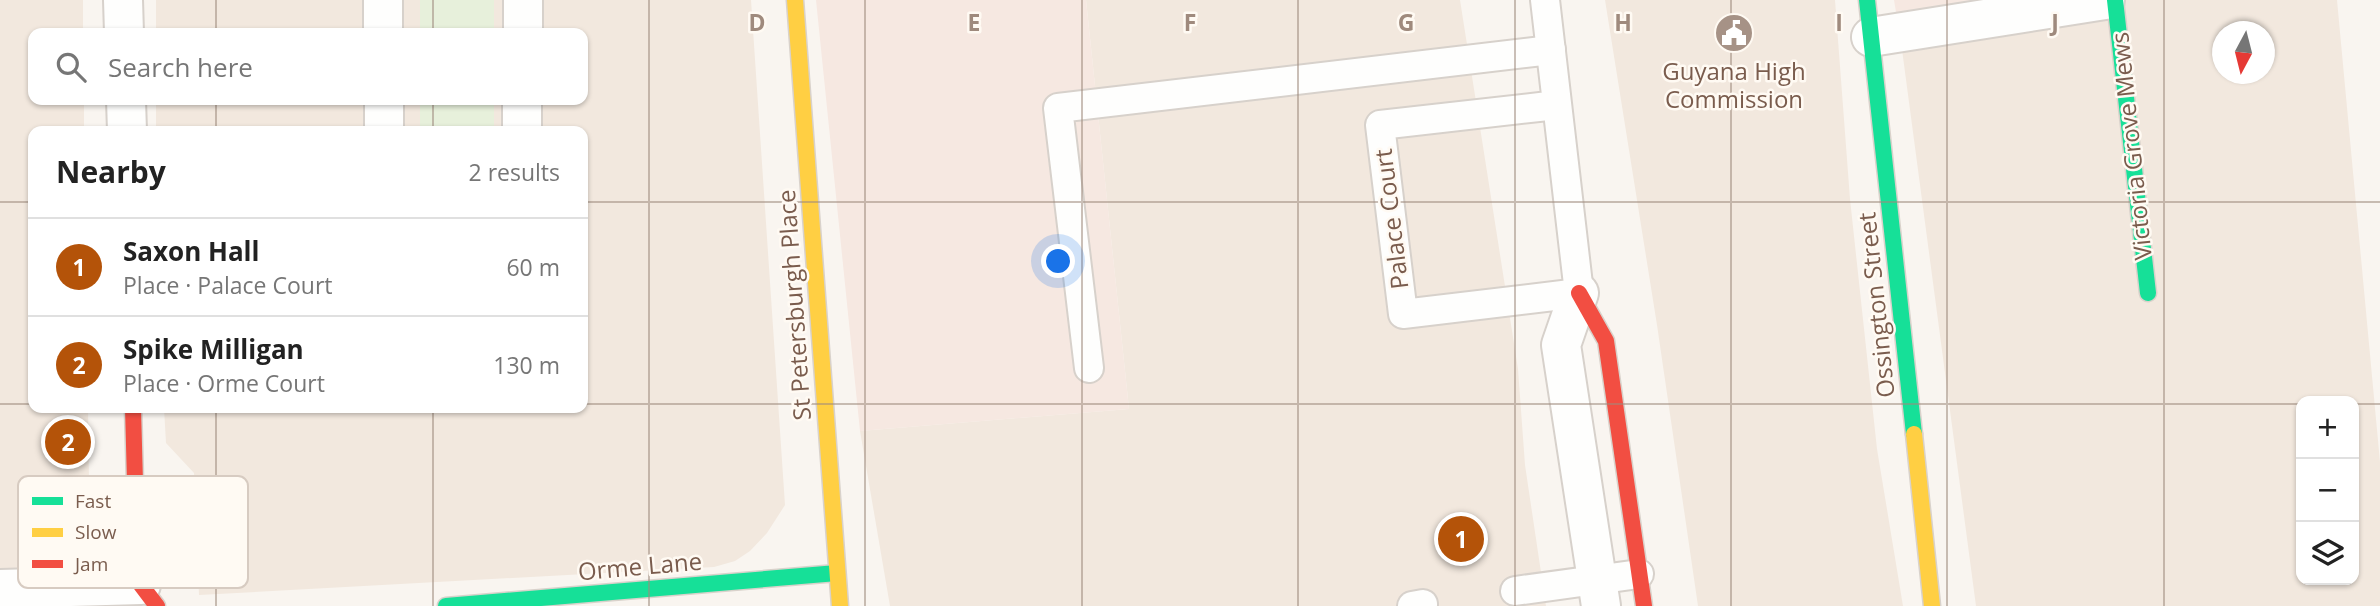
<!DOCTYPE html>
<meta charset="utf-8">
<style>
:root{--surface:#fff;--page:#f6f6f6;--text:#222;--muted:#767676;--line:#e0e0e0;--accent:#b45309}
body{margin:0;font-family:"Open Sans",sans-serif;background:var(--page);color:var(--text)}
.controls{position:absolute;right:21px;bottom:21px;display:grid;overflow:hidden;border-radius:14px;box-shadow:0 2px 5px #0004}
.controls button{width:63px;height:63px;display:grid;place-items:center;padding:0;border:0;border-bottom:2px solid var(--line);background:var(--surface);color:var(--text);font:35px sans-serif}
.compass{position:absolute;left:2212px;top:21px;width:63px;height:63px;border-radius:50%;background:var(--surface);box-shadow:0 2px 5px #0004;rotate:187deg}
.you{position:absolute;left:1059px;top:262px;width:24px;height:24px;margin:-18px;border:5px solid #fff;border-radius:50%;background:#1a73e8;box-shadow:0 0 0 10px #1a73e833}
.badge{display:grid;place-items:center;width:46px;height:46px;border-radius:50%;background:var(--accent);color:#fff;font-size:23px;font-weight:700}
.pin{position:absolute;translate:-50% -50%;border:4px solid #fff;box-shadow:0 2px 7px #0006}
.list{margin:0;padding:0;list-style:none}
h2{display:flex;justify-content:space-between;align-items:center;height:91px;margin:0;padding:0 28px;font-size:30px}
h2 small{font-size:23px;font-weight:400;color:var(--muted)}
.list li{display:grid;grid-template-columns:46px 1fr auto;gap:21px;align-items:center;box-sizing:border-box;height:98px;padding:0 28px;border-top:2px solid var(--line)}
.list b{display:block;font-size:26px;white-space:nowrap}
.list p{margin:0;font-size:23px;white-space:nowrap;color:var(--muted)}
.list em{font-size:23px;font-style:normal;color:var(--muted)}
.icon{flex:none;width:38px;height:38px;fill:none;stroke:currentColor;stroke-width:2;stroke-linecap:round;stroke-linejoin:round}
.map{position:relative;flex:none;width:2380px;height:606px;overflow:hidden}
.search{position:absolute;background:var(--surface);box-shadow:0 2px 5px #0004;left:28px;top:28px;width:560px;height:77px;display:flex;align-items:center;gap:18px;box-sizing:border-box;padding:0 24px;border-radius:14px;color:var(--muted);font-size:26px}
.panel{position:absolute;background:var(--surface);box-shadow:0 2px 5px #0004;left:28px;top:126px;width:560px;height:287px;border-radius:14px}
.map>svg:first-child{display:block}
.residential{fill:#f2e8de;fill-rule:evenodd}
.commercial{fill:#f6e8e1}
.green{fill:#e7f0db}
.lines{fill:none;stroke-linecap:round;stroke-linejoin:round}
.lane-casing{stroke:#d7d1cb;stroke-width:32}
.street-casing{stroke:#d7d1cb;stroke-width:42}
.fast-casing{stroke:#d9d2cb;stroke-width:19}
.slow-casing{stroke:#d9d2cb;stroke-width:19}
.jam-casing{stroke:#d9d2cb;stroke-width:19}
.lane{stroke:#fefefd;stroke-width:28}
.street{stroke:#fefefd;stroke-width:38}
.fast{stroke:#16e098;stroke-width:16}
.slow{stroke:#ffcf43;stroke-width:16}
.jam{stroke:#f24e42;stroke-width:16}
.grid{fill:none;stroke:#9f8a7d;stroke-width:2;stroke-opacity:0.55}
.labels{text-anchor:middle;stroke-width:5;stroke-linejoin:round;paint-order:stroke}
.poi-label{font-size:24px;fill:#7a5c4d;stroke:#fffaf3}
.street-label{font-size:24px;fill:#7a5c4d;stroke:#fffaf3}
.key{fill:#fffaf3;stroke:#d7cbc1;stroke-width:2}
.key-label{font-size:19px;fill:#7a5c4d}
.grid-label{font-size:23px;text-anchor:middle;font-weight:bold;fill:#9f8a7d;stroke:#fffaf3;stroke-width:5;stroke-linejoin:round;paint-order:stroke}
</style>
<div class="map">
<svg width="2380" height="606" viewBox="0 0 2380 606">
<rect width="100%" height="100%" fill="#f9f5f0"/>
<!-- residential -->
<g class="residential">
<path d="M0,0H83V33H33V100H84V131H33V408H88L90,558L116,606H0Z"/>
<path d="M156,0H751L785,505L767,533L750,551L735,561L714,567L199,595L194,473L166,443L164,408H583V131H156V100H583V33H156Z"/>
<path d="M1086,0H1460L1518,369L1525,465L1546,606H890L860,431L1129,409Z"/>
<path d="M1605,0H1835L1850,199L1877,449L1903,606H1698L1657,325Z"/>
<path d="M1981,0H2337L2380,462V606H1976L1901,42L1986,31ZM2222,32H2264V74H2222ZM2301,401H2354V580H2301Z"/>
</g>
<!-- commercial -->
<g class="commercial">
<path d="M816,0H1086L1129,409L860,431Z"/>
<path d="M1894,0H1981L1986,31L1901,42Z"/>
</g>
<!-- green -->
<g class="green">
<rect x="420" y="0" width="74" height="33"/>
<rect x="420" y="100" width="74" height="31"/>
</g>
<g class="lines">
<defs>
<g id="lane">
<path d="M1545,0L1579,293L1403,314L1380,125L1557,105"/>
<path d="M1089,368L1058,108L1551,50"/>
<path d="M1515,591L1639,574"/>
<path d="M1412,606L1423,604"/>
</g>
<g id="street">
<path d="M123,0L124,33"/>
<path d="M383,0V33"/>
<path d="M523,33V0"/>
<path d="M1871,37L2105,0"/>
<path d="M126,100L127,131"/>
<path d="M384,100V131"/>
<path d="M522,131V100"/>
<path d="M1579,293L1561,345L1601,606"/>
<path d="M0,589L141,585"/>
</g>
<g id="fast">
<path d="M1867,0L1914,434"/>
<path d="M2115,0L2148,293"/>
<path d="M446,606L837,573"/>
</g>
<g id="slow">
<path d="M795,0L840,606"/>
<path d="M1914,434L1932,606"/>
</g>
<g id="jam">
<path d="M1579,293L1606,341L1644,606"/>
<path d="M133,408L137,556L141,585L157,606"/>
</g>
</defs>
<!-- lane casing -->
<use href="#lane" class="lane-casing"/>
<!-- street casing -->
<use href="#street" class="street-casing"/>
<!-- fast casing -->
<use href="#fast" class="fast-casing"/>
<!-- slow casing -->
<use href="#slow" class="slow-casing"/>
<!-- jam casing -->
<use href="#jam" class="jam-casing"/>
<!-- lane -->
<use href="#lane" class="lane"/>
<!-- street -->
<use href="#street" class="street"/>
<!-- fast -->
<use href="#fast" class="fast"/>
<!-- slow -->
<use href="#slow" class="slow"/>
<!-- jam -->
<use href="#jam" class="jam"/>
</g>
<!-- grid -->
<path class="grid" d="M216,0V33M433,0V33M649,0V606M865,0V606M1082,0V606M1298,0V606M1515,0V606M1731,0V606M1947,0V606M2164,0V606M216,100V131M433,100V131M0,202H33M583,202H2380M0,404H33M583,404H2301M2354,404H2380M216,408V606M433,408V606"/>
<!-- icons -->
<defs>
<symbol id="civic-disc" viewBox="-11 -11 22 22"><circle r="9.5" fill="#a69286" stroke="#fffaf3"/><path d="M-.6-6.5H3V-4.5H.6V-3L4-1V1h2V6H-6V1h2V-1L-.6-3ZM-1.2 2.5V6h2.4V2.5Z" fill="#fff"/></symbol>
</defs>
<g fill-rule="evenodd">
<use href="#civic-disc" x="1712" y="11" width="44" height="44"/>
</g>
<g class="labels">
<!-- poi labels -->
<g class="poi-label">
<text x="1734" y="80">Guyana High<tspan x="1734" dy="28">Commission</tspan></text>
</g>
<!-- street labels -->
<g class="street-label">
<text transform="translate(2132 146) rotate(-96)" y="8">Victoria Grove Mews</text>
<text transform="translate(1392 219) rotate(-97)" y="8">Palace Court</text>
<text transform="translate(795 305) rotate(-94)" y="8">St Petersburgh Place</text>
<text transform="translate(1877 305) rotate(-96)" y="8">Ossington Street</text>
<text transform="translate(640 567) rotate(-5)" y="8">Orme Lane</text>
</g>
</g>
<!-- legend -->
<rect x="18" y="476" width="230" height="112" rx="10" class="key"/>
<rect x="32" y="497" width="31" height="8" fill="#16e098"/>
<rect x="32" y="528" width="31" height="9" fill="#ffcf43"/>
<rect x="32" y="560" width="31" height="8" fill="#f24e42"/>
<g class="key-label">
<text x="75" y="508">Fast</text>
<text x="75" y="539">Slow</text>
<text x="75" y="571">Jam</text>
</g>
<g class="grid-label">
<text x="757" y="31">D</text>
<text x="974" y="31">E</text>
<text x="1190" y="31">F</text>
<text x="1406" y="31">G</text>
<text x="1623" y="31">H</text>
<text x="1839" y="31">I</text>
<text x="2055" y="31">J</text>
</g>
</svg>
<div class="controls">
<button>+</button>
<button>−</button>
<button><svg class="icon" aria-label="layers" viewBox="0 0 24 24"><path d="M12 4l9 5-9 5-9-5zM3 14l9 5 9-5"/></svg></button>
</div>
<svg class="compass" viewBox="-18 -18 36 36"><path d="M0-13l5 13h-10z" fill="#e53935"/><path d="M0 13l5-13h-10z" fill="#767676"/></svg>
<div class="you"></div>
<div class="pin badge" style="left:1461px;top:539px">1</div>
<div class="pin badge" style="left:68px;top:442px">2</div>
<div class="search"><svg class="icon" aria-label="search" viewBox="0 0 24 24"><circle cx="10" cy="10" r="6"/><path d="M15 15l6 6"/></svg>Search here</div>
<section class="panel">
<h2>Nearby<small>2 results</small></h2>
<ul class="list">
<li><span class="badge">1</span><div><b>Saxon Hall</b><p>Place · Palace Court</p></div><em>60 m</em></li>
<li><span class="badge">2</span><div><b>Spike Milligan</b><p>Place · Orme Court</p></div><em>130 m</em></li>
</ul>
</section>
</div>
